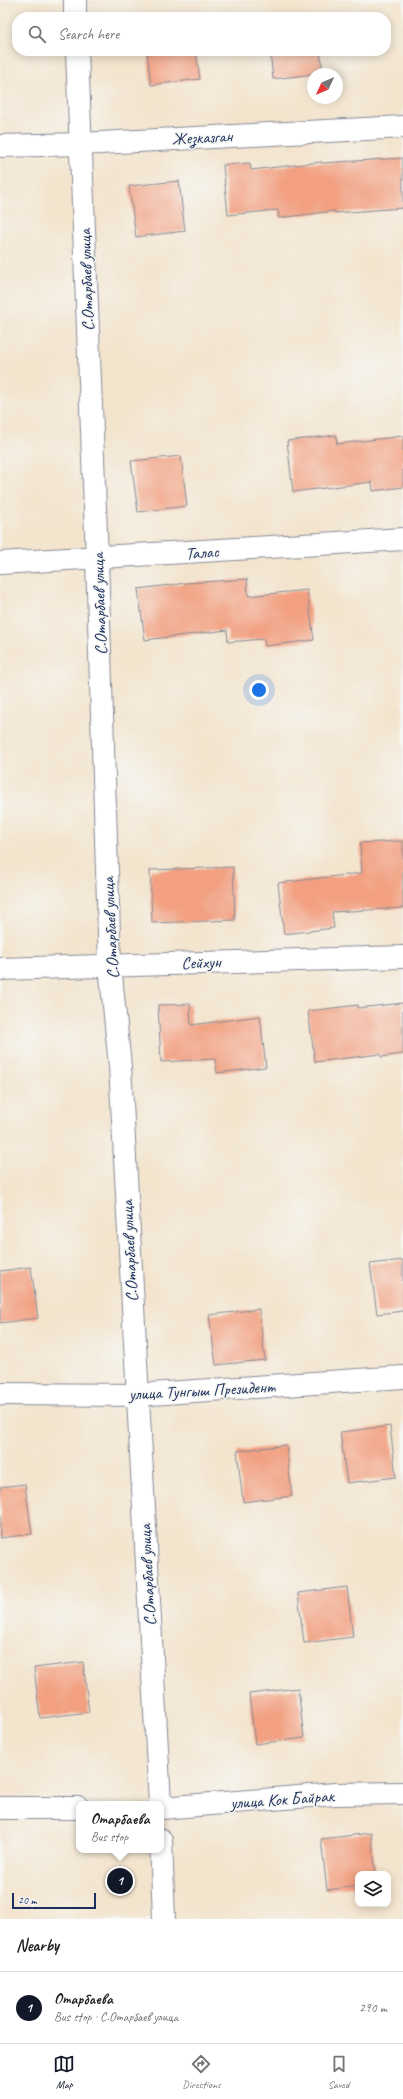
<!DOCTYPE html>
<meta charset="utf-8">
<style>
:root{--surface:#fff;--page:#f6f6f6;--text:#222;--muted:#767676;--line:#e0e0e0;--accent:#111827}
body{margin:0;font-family:Caveat,sans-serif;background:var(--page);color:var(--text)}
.controls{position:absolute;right:12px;bottom:12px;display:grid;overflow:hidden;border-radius:8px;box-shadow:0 2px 10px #0003}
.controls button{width:36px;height:36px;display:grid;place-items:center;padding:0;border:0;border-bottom:1px solid var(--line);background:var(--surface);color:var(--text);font:20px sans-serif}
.compass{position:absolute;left:307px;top:68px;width:36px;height:36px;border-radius:50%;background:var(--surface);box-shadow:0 2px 10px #0003;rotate:226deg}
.scale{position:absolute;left:12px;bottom:10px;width:84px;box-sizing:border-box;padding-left:4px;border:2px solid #1b2f5e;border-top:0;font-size:11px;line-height:14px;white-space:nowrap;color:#1b2f5e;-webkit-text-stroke:3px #f6f6f2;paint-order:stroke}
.you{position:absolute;left:259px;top:690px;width:14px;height:14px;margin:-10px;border:3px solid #fff;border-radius:50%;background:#1a73e8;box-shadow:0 0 0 6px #1a73e833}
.badge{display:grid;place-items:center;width:26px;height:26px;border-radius:50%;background:var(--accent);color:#fff;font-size:13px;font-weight:700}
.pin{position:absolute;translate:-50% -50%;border:2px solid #fff;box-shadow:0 1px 4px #0006}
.popup{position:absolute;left:76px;top:1801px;width:88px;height:52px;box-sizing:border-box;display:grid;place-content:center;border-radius:8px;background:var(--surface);filter:drop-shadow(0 1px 3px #0005);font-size:13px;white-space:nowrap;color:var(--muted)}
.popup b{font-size:15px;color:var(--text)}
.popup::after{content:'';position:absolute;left:50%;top:100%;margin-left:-8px;border:8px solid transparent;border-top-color:var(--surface)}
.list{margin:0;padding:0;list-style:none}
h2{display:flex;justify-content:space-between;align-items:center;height:52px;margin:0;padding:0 16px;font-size:17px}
h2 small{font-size:13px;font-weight:400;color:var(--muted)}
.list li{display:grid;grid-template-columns:26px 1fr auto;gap:12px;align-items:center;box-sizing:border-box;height:72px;padding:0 16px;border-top:1px solid var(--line)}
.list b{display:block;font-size:15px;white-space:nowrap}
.list p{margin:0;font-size:13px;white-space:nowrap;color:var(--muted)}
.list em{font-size:13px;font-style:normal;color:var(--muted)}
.icon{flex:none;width:22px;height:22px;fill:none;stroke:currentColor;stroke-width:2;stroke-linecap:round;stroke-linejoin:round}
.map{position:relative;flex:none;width:403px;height:1919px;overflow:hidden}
.search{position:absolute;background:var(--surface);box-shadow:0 2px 10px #0003;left:12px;right:12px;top:12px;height:44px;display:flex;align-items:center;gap:10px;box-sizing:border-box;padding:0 14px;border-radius:16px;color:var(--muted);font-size:15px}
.sheet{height:124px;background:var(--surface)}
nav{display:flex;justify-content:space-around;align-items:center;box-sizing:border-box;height:56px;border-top:1px solid var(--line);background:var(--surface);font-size:11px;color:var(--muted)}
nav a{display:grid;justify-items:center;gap:2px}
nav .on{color:var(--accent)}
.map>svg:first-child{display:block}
.building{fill:#f2a081}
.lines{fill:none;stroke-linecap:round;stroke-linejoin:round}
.street-casing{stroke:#878a96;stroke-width:24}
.street{stroke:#fff;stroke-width:22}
.labels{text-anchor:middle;stroke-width:3;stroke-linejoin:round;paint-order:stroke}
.street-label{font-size:17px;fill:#1b2f5e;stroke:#f6f6f2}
</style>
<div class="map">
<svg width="403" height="1919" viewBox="0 0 403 1919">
<rect width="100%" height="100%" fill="#f6f6f2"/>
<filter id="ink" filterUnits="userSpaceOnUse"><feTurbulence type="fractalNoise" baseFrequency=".025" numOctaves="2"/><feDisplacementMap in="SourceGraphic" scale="8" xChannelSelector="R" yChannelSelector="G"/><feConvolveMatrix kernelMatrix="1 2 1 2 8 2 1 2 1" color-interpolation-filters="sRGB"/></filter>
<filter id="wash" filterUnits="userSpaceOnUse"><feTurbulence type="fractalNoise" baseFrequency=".012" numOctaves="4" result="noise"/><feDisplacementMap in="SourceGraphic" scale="16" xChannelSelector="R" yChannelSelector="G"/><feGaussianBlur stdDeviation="0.9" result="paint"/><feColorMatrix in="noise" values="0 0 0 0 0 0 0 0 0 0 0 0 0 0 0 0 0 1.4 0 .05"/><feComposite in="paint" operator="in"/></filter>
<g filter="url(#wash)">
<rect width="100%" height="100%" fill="#f3e4ce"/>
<g id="blocks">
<!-- building -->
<g class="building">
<path d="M147,51H196L200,79L151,85Z"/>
<path d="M270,51H320L323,73L273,79Z"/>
<path d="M403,158V208L335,213V211L279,218L278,210L228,215L223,165L250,163L251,170L322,162V163Z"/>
<path d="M179,181L185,231L136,237L129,186Z"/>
<path d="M336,435L337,444L403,436V487L373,491L372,482L293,492L287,441Z"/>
<path d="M181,456L187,506L138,512L131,461Z"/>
<path d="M247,579L248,596L307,590L314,640L265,646L264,639L228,642L227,630L145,640L138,589L186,583Z"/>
<path d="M403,841V908L332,912L334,928L284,934L278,883L362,873L360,843Z"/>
<path d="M233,867L235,920L152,923L150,870Z"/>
<path d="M403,1003V1054L381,1057L380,1054L315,1062L308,1011L358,1005V1008Z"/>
<path d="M190,1004L191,1025L260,1016L266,1067L217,1073L215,1059L161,1062L158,1005Z"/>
<path d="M403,1260V1311L377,1314L370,1264Z"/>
<path d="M31,1267L38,1318L0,1323V1271Z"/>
<path d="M259,1309L265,1360L216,1365L209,1315Z"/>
<path d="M390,1426L396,1477L347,1483L340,1432Z"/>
<path d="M286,1445L292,1496L243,1502L237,1451Z"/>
<path d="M25,1484L32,1534L0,1538V1487Z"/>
<path d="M347,1587L353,1637L304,1643L298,1593Z"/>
<path d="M83,1662L89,1712L40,1718L34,1668Z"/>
<path d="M298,1688L304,1738L255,1744L249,1694Z"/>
<path d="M371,1833L376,1874H358V1886L327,1890L321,1839Z"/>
</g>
</g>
</g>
<g filter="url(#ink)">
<use href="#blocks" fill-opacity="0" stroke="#878a96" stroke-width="1"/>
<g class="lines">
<defs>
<g id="street">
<path d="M75,0V17"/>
<path d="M77,51L97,559L110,965L120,1066L160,1804"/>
<path d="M0,146L81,144L403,127"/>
<path d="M0,563L403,539"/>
<path d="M0,969L403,957"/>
<path d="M0,1394L136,1395L403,1377"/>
<path d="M0,1808H79"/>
<path d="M161,1808L335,1794L403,1793"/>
<path d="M161,1840L164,1919"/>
</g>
</defs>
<!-- street casing -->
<use href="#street" class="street-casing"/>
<!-- street -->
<use href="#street" class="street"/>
</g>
</g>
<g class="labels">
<!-- street labels -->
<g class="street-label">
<text transform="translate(202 137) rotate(-3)" y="6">Жезказган</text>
<text transform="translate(86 280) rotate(-92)" y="6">С.Отарбаев улица</text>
<text transform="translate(202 552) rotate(-4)" y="6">Талас</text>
<text transform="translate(99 604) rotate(-92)" y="6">С.Отарбаев улица</text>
<text transform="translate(110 928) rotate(-93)" y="6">С.Отарбаев улица</text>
<text transform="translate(201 962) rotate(-2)" y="6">Сейхун</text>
<text transform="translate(129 1251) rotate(-93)" y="6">С.Отарбаев улица</text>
<text transform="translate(202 1390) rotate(-3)" y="6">улица Тунгыш Президент</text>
<text transform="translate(147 1575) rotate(-93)" y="6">С.Отарбаев улица</text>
<text transform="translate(282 1799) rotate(-4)" y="6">улица Кок Байрак</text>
</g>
</g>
</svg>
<div class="controls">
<button><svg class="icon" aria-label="layers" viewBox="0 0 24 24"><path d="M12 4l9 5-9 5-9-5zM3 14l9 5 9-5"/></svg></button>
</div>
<svg class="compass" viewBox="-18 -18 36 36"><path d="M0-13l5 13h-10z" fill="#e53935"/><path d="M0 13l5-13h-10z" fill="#767676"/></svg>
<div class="scale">20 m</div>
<div class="you"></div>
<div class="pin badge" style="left:120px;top:1881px">1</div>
<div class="popup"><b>Отарбаева</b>Bus stop</div>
<div class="search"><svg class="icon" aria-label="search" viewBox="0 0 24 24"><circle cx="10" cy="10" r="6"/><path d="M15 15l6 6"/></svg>Search here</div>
</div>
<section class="sheet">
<h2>Nearby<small></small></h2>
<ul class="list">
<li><span class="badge">1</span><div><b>Отарбаева</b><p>Bus stop · С.Отарбаев улица</p></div><em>290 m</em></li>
</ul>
</section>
<nav>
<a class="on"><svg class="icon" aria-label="map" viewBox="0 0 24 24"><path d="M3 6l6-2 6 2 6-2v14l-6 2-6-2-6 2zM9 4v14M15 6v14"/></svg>Map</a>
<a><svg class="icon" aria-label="directions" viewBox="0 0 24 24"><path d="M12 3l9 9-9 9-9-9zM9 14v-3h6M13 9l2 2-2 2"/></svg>Directions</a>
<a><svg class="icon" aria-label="saved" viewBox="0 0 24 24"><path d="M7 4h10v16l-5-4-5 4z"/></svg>Saved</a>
</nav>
